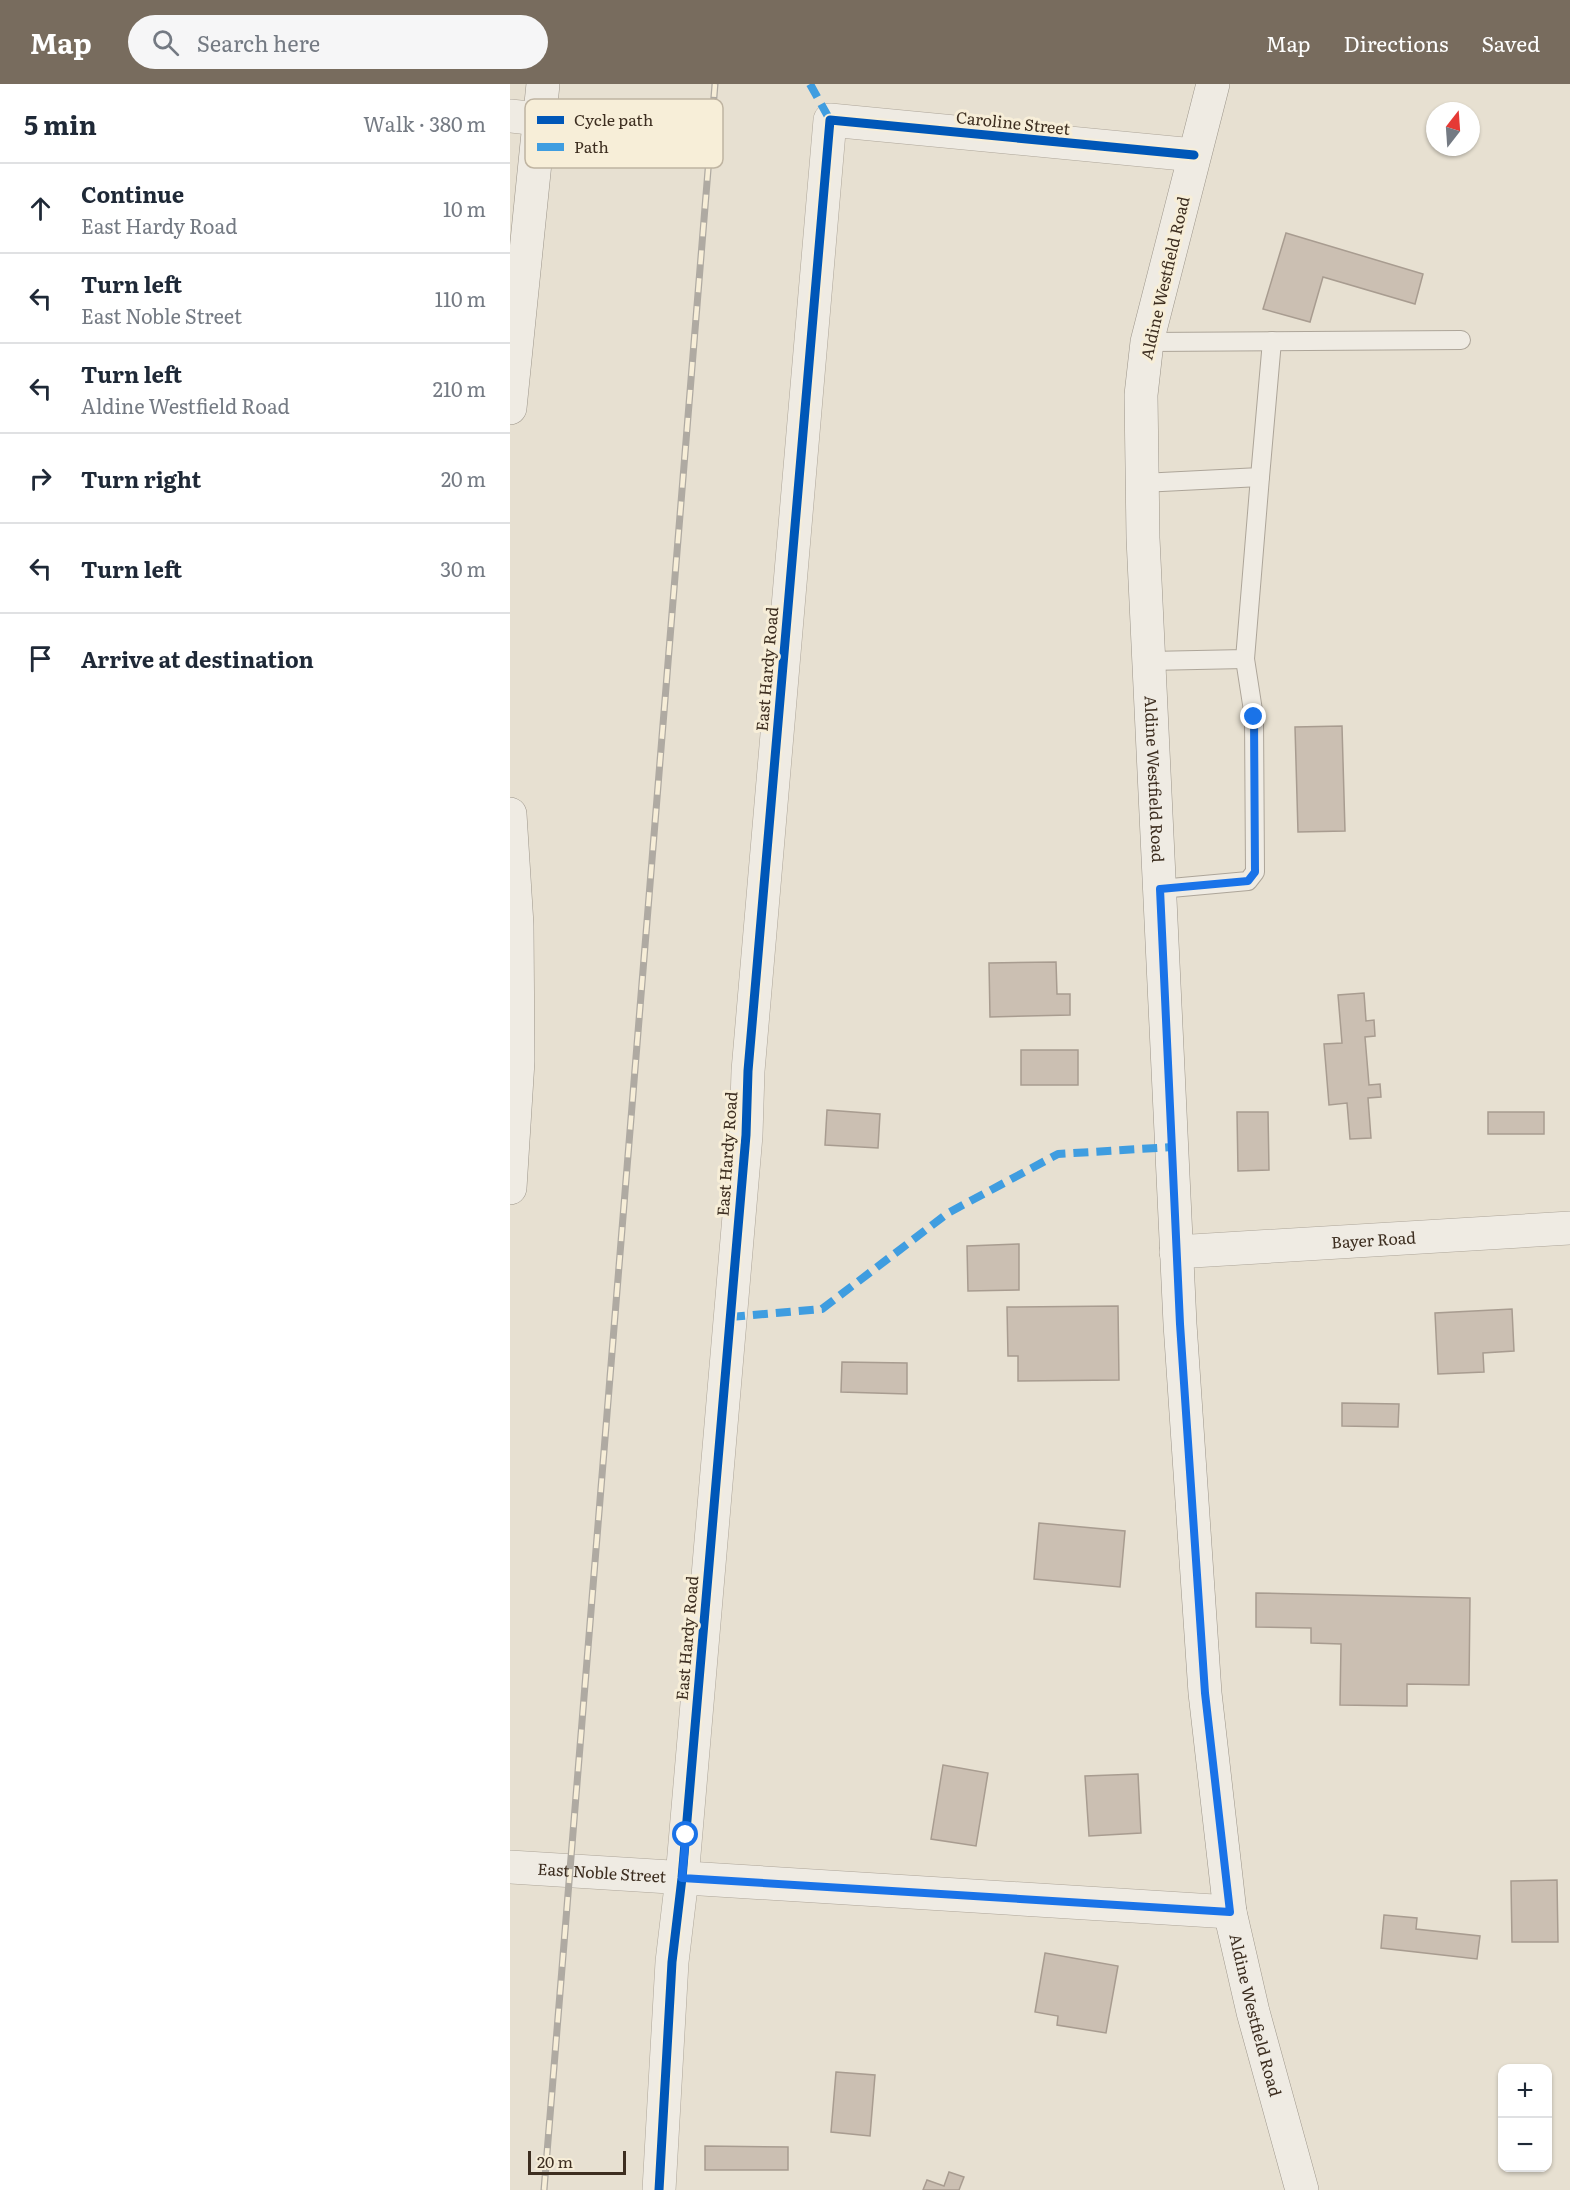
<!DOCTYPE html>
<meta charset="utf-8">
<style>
:root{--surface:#fff;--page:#f6f6f7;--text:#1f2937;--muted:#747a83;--line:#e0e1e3;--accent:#786c5e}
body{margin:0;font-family:Literata,serif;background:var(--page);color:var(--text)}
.controls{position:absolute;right:18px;bottom:18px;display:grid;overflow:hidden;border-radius:12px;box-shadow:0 2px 4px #0004}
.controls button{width:54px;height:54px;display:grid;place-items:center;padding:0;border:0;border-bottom:2px solid var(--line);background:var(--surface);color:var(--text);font:30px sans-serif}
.compass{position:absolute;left:916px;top:18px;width:54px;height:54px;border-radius:50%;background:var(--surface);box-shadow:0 2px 4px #0004;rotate:17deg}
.scale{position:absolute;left:18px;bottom:15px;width:98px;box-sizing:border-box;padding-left:6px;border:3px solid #3d2e20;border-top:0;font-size:16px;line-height:21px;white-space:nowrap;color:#3d2e20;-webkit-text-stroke:4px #f7eed8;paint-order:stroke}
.stop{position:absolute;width:18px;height:18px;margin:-14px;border:4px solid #1a73e8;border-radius:50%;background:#fff}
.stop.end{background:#1a73e8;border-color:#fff;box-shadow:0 2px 6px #0008}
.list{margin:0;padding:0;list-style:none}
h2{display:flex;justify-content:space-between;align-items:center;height:78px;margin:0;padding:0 24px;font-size:26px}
h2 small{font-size:20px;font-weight:400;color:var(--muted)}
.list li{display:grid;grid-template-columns:39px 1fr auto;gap:18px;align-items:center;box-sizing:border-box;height:90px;padding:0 24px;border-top:2px solid var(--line)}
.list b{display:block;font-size:22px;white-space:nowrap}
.list p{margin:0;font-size:20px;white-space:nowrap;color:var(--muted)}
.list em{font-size:20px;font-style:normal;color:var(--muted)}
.icon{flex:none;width:33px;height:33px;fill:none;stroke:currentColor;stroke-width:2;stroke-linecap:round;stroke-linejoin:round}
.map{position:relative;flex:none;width:1060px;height:2106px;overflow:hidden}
header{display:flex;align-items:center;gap:36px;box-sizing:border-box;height:84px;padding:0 30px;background:var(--accent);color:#fff}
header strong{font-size:28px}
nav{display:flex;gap:33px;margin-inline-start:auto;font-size:21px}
.search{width:420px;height:54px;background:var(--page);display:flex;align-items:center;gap:15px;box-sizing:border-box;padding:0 21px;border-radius:33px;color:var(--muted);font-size:22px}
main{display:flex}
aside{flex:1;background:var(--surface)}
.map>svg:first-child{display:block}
.building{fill:#cbbfb2;stroke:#a89c90;stroke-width:1.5}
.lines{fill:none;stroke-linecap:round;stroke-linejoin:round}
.service-casing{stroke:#ada599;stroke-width:20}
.minor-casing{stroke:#ada599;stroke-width:34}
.secondary-casing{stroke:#9c958a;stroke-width:34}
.service{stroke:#efebe3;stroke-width:18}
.minor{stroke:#efebe3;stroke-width:33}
.secondary{stroke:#efebe3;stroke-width:33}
.rail-casing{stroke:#afaaa2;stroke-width:7}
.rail{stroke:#f7eed8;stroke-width:4.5;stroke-dasharray:14;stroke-linecap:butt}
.quiet{stroke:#3f9de0;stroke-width:8;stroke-dasharray:15 8;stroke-linecap:butt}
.cycleway-casing{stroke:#f7eed8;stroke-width:13}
.cycleway{stroke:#0057b8;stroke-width:9}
.route{stroke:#1a73e8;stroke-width:8}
.labels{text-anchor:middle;stroke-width:6;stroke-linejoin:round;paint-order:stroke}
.street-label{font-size:16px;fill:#3d2e20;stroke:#f7eed8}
.key{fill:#f7eed8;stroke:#bfb4a1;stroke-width:1.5}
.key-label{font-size:16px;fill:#3d2e20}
</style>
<header>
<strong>Map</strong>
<div class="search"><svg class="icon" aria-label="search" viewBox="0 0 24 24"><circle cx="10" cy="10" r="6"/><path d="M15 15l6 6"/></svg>Search here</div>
<nav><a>Map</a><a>Directions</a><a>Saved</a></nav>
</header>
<main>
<aside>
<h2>5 min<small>Walk · 380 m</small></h2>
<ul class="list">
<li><svg class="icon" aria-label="ahead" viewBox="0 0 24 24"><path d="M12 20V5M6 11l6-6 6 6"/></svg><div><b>Continue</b><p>East Hardy Road</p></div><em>10 m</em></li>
<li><svg class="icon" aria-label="left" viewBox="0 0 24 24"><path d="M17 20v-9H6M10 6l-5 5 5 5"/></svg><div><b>Turn left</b><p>East Noble Street</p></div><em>110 m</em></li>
<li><svg class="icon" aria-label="left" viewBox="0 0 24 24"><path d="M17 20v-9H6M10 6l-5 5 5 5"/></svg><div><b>Turn left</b><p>Aldine Westfield Road</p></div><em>210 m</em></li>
<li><svg class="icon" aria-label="right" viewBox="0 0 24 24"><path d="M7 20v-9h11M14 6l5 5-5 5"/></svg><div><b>Turn right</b></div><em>20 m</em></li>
<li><svg class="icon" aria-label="left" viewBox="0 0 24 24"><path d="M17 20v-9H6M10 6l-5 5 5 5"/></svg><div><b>Turn left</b></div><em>30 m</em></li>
<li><svg class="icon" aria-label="arrive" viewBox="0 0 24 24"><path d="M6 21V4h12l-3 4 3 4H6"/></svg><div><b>Arrive at destination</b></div></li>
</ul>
</aside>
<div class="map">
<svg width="1060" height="2106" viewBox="0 0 1060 2106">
<rect width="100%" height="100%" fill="#e7e0d1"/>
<!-- building -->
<g class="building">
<path d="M776,149L913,190L905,220L813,193L800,238L753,225Z"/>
<path d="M832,642L835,747L788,748L785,643Z"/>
<path d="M546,878L547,910H560V931L480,933L479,879Z"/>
<path d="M854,909L856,937L864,936L865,952L855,953L859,1001L870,1000L871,1013L858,1014L861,1054L840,1055L837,1019L819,1021L814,960L832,959L828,911Z"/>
<rect x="511" y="966" width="57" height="35"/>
<path d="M317,1026L370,1030L368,1064L315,1061Z"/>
<path d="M727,1028H758L759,1086L728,1087Z"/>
<rect x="978" y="1028" width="56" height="22"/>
<path d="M509,1160V1206L458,1207L457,1162Z"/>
<path d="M608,1222L609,1296L508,1297V1272H498L497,1223Z"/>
<path d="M1002,1225L1004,1267L973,1269L974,1288L928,1290L925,1229Z"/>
<path d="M332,1278L397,1279V1310L331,1308Z"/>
<path d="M832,1319L889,1320L888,1343L832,1342Z"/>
<path d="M529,1439L615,1447L610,1503L524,1495Z"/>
<path d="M746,1509L960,1514L959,1601L897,1600V1622L830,1621L831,1560L801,1559V1544L746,1543Z"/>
<path d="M433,1681L478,1689L466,1762L421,1755Z"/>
<path d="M628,1690L631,1749L579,1752L575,1692Z"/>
<path d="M1047,1796L1048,1858H1002L1001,1797Z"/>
<path d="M874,1831L907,1834L906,1845L970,1852L967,1875L871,1864Z"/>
<path d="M535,1869L608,1882L596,1949L547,1941L548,1932L525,1928Z"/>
<path d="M326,1988L365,1991L360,2052L321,2048Z"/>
<path d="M195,2062L278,2063V2086H195Z"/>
<path d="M439,2088L454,2093L449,2106H413L417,2096L434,2102Z"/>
</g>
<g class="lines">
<defs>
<g id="service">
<path d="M637,258L951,256"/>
<path d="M632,399L750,393L762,257"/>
<path d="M639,577L735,575L750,393"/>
<path d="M650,805L738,797L745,788L744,633L735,575"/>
</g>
<g id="minor">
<path d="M0,32L29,35"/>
<path id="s1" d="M666,1168L1060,1144"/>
<path id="s2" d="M0,1783L720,1828"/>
<path d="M149,2106L162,1878L172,1794L236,1051L238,987L320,36L684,71"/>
</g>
<g id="secondary">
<path id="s3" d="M703,0L637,258L631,311L633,454L670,1240L695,1609L720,1828L743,1928L792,2106"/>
<path d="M0,324L33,0"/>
<path d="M0,730L7,841L8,977L0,1104"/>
</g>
</defs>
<!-- service casing -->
<use href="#service" class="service-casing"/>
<!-- minor casing -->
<use href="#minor" class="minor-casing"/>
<!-- secondary casing -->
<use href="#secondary" class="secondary-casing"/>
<!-- service -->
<use href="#service" class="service"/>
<!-- minor -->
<use href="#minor" class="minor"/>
<!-- secondary -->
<use href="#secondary" class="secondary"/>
<defs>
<path id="rail" d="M34,2106L205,0"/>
</defs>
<!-- rail casing -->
<use href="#rail" class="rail-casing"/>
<!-- rail -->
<use href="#rail" class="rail"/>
<!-- quiet -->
<g class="quiet">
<path d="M300,0L320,36"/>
<path d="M220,1233L312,1225L438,1129L548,1070L662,1063"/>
</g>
<defs>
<path id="cycleway" d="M149,2106L162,1878L172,1794L236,1051L238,987L320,36L684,71"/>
</defs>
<!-- cycleway casing -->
<use href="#cycleway" class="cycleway-casing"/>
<!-- cycleway -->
<use href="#cycleway" class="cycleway"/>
</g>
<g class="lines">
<!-- route -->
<path class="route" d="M176,1751L172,1794L720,1828L695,1609L670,1240L650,805L738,797L745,788L744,633"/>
</g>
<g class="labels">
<!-- street labels -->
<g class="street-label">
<text transform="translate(503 39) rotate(6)" y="6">Caroline Street</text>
<text transform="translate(655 194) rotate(-77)" y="6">Aldine Westfield Road</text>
<text transform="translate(257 585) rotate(-85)" y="6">East Hardy Road</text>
<text dy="6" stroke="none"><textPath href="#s3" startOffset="704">Aldine Westfield Road</textPath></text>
<text transform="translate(217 1070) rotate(-86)" y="6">East Hardy Road</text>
<text dy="6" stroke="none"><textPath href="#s1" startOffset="198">Bayer Road</textPath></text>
<text transform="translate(177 1554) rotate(-85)" y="6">East Hardy Road</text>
<text dy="6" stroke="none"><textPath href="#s2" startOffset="92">East Noble Street</textPath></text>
<text dy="6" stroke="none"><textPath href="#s3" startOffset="1946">Aldine Westfield Road</textPath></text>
</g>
</g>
<!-- legend -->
<rect x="15" y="15" width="198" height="69" rx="9" class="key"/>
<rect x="27" y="32" width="27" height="8" fill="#0057b8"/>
<rect x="27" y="59" width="27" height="8" fill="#3f9de0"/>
<g class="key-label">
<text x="64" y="42">Cycle path</text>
<text x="64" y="69">Path</text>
</g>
</svg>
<div class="controls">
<button>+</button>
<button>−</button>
</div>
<svg class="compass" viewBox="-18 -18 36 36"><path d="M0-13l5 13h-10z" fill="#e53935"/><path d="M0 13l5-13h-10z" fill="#747a83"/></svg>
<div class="scale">20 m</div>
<div class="stop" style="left:176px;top:1751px"></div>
<div class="stop end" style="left:744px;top:633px"></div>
</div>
</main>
